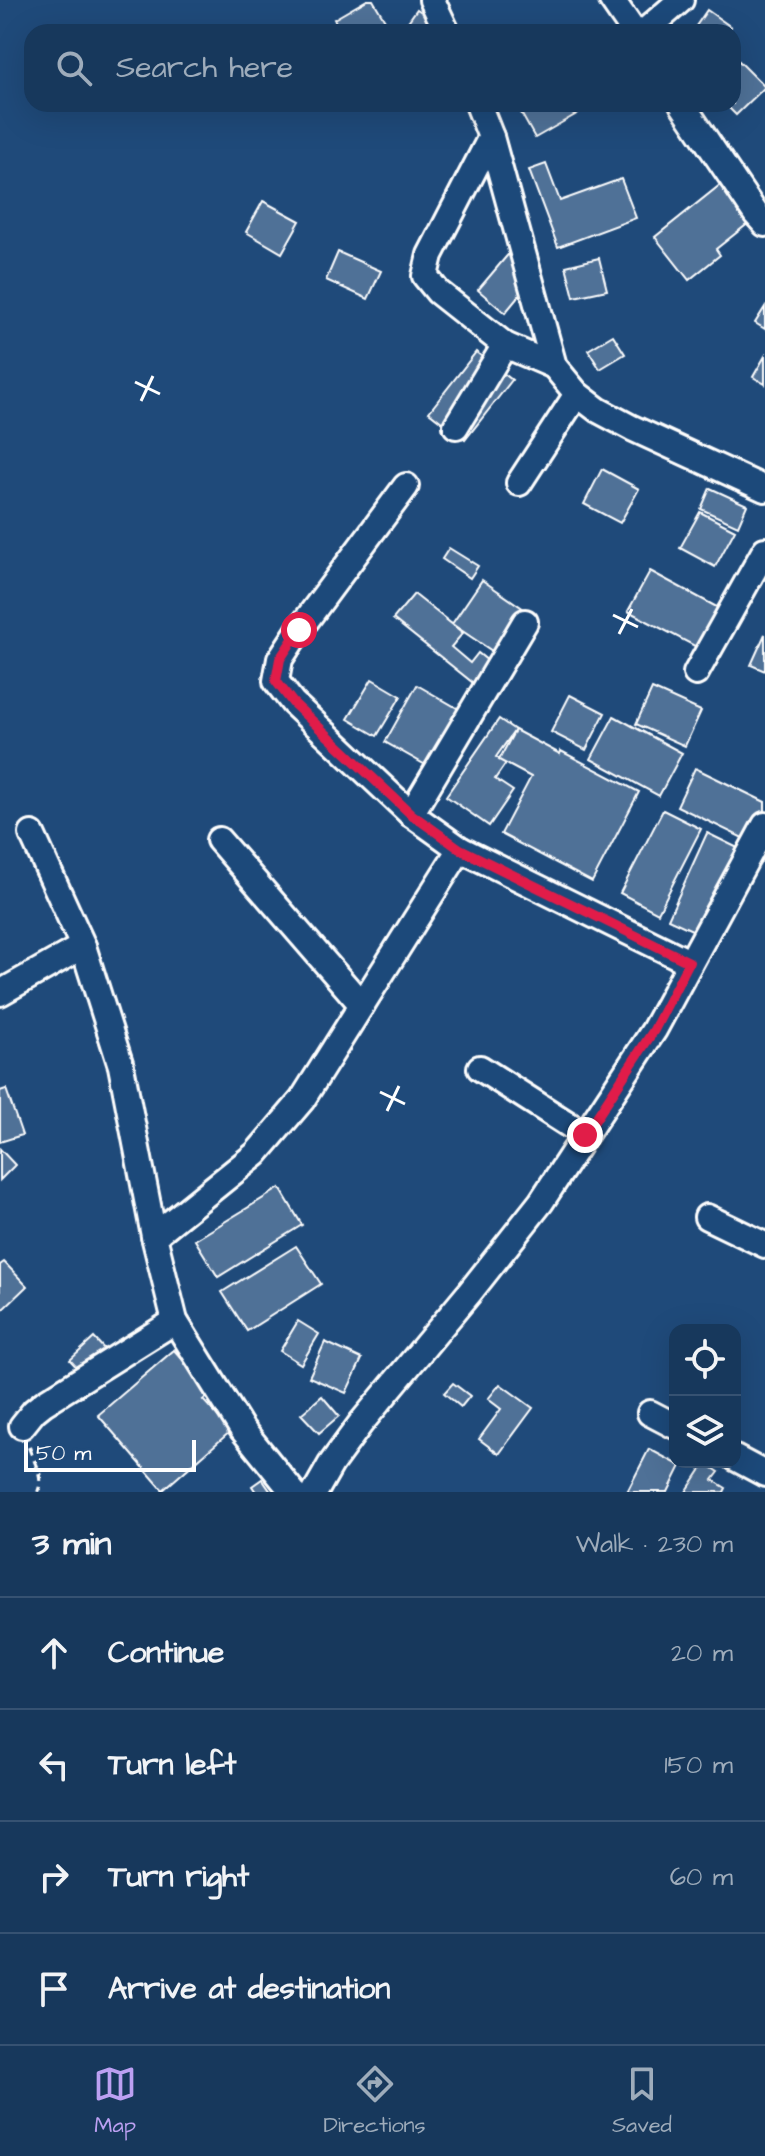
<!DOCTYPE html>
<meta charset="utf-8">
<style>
:root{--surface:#17385c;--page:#244365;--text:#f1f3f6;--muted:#9eacbb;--line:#365272;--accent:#bca0f2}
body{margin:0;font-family:"Architects Daughter",sans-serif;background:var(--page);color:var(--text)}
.controls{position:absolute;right:24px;bottom:24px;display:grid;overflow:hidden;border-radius:16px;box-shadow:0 8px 32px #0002}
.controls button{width:72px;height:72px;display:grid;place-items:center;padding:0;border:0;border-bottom:2px solid var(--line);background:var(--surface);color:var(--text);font:40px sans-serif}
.scale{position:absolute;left:24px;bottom:20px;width:172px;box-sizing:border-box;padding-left:8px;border:4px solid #fff;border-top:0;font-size:22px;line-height:28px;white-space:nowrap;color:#fff;-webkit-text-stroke:6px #1f4a7a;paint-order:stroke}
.stop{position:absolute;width:24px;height:24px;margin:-18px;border:6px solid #e11d48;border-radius:50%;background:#fff}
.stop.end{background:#e11d48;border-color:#fff;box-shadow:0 2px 8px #0008}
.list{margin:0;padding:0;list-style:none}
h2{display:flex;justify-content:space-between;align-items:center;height:104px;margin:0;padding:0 32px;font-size:34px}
h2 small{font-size:26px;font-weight:400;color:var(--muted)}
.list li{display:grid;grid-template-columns:52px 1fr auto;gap:24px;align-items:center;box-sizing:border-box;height:112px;padding:0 32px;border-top:2px solid var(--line)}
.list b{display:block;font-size:30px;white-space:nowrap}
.list em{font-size:26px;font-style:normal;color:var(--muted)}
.icon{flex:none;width:44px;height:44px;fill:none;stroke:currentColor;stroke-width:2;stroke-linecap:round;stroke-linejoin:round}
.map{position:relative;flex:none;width:765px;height:1492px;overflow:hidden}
.search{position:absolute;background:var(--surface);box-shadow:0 8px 32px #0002;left:24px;right:24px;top:24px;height:88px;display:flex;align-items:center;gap:20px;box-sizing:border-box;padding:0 28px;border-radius:24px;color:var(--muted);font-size:30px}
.sheet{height:552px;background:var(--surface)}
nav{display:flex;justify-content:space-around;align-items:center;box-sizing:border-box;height:112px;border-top:2px solid var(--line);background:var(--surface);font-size:22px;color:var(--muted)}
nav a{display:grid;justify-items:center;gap:4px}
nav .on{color:var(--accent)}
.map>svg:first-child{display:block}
.building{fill:#507197;stroke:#fff;stroke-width:2}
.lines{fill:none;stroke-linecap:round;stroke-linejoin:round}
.street-casing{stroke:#fff;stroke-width:30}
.path{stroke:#fff;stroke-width:4;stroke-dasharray:8 6;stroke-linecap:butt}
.street{stroke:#1f4a7a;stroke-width:24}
.route{stroke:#e11d48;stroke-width:10}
.ticks{fill:none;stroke:#fff;stroke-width:3}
</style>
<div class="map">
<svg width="765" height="1492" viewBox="0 0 765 1492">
<rect width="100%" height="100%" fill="#1f4a7a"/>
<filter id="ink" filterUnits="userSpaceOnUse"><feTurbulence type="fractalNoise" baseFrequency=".0125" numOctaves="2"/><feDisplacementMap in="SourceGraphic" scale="16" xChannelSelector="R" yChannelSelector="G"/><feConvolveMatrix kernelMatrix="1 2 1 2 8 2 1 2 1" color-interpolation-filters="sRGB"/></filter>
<g filter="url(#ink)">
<!-- building -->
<g class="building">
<path d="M367,0H373L392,32H342L334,19Z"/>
<path d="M417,9L450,32H405L402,30Z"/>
<path d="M707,10L731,27L727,32H705L696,26Z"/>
<path d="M739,61L765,87L736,115L725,104H733V67Z"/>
<path d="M538,104H577L582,111L535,138L521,113Z"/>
<path d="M546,164L560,201L621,179L636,218L558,247L529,170Z"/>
<path d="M720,185L750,222L716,249L720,255L689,280L655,237Z"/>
<path d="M263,201L300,221L282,253L246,232Z"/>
<path d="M511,251L537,274L505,313L478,290Z"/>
<path d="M338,252L381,271L368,299L326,280Z"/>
<path d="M599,258L607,290L574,297L566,266Z"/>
<path d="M765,307V329L755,323Z"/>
<path d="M613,335L625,354L600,369L588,350Z"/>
<path d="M476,352L512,380L465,440L429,412Z"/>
<path d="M765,356V384L753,377Z"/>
<path d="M602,469L639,489L620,523L584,504Z"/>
<path d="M710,488L747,505L738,526L701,509Z"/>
<path d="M700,512L735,530L715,567L680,548Z"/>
<path d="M449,548L478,566L470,578L442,559Z"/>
<path d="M650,571L726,612L706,652L628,611Z"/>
<path d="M482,580L537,618L507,661L452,624Z"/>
<path d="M414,594L463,633L451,647L470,663L478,653L499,670L482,690L393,619Z"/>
<path d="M765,634V671L751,665Z"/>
<path d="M372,679L401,696L377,736L348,719Z"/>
<path d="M417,685L469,715L438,772L385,742Z"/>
<path d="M652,689L701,711L685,746L636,724Z"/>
<path d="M570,695L605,713L586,750L551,732Z"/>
<path d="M614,716L682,753L659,796L591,759Z"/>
<path d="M499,719L515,730L496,757L506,763L495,779L513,791L489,826L446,796Z"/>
<path d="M515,730L560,754L561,751L639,792L592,882L501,834L531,777L499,760Z"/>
<path d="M695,768L765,802V830L757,845L677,806Z"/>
<path d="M663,810L701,829L658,913L620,893Z"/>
<path d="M707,833L746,852L707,937L668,919Z"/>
<path d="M6,1089L22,1135L0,1142V1091Z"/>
<path d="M0,1149L15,1165L0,1180Z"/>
<path d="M280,1188L302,1225L218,1277L195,1240Z"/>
<path d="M296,1246L321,1284L247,1331L222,1292Z"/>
<path d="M4,1262L27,1286L0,1312V1265Z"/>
<path d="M298,1321L319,1334L301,1364L280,1351Z"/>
<path d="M94,1338L107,1352L83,1374L70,1360Z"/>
<path d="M325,1342L362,1359L346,1393L309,1377Z"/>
<path d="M174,1350L212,1393L203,1400L231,1431L163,1490L98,1415Z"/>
<path d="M453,1383L470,1396L461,1407L444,1393Z"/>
<path d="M500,1384L533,1408L499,1454L479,1439L501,1409L488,1399Z"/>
<path d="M322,1396L339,1416L319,1433L301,1414Z"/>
<path d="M649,1449L681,1466L668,1492H627Z"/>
<path d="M705,1463L719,1472L713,1480L726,1488L724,1492H686Z"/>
<path d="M262,1479L271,1492H256L252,1486Z"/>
</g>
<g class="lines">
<defs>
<g id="street">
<path d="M432,0L447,32"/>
<path d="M612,0L634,32"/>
<path d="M644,32L681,0"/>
<path d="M478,104L491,137L554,366L577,394L598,410L632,428L765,489"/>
<path d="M682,104L756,214L765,224"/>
<path d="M491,137L430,255L425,276L438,292L505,345L554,366"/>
<path d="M456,426L505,345"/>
<path d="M519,483L577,394"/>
<path d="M406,486L299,630L280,659L276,681L293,703L411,814L460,849L689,962"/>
<path d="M696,673L765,550"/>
<path d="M411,814L525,622"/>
<path d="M32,834L83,946L121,1066L154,1236L175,1321L242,1429L293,1492"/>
<path d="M219,840L362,1005"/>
<path d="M0,993L83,946"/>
<path d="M480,1068L585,1135"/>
<path d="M707,1217L765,1245"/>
<path d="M154,1236L256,1154L302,1100L460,849"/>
<path d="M650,1413L675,1426"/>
<path d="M22,1426L34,1411L44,1403L175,1321"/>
<path d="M735,1458L765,1474"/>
<path d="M315,1492L331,1464L361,1423L470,1292L541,1202L654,1030L765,825"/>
</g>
</defs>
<!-- street casing -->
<use href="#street" class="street-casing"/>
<!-- path -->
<path class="path" d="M29,1447C34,1462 45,1476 38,1492"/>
<!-- street -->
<use href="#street" class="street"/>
</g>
</g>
<g class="lines" filter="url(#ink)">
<!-- route -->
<path class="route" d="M299,630L280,659L276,681L293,703L411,814L460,849L689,962L654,1030L585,1135"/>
</g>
<!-- ticks -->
<path class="ticks" d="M135,382L160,394M141,401L153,376M613,615L638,627M619,634L632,609M380,1092L405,1104M387,1111L399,1086"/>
</svg>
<div class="controls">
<button><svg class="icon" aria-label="locate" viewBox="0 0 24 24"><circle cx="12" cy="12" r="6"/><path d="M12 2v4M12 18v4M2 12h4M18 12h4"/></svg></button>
<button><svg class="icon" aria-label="layers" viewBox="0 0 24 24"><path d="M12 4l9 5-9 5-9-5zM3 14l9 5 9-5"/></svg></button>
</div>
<div class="scale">50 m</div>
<div class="stop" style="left:299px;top:630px"></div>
<div class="stop end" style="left:585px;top:1135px"></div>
<div class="search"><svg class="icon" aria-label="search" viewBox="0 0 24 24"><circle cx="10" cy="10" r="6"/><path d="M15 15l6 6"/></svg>Search here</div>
</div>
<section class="sheet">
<h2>3 min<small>Walk · 230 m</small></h2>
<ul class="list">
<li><svg class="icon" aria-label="ahead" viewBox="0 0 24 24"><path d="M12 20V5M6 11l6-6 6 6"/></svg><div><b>Continue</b></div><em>20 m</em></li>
<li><svg class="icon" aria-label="left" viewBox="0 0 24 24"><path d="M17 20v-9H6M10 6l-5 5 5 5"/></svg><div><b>Turn left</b></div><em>150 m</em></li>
<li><svg class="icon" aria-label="right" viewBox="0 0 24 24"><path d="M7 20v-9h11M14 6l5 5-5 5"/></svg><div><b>Turn right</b></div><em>60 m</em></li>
<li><svg class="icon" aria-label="arrive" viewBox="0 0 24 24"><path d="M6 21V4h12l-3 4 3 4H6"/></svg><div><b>Arrive at destination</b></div></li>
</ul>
</section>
<nav>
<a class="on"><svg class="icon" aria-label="map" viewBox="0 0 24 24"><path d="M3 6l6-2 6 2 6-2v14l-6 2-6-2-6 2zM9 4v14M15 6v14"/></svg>Map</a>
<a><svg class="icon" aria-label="directions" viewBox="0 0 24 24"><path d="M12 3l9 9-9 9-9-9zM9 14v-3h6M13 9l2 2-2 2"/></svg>Directions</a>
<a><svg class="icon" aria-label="saved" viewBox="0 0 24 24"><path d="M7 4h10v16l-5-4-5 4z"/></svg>Saved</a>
</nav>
